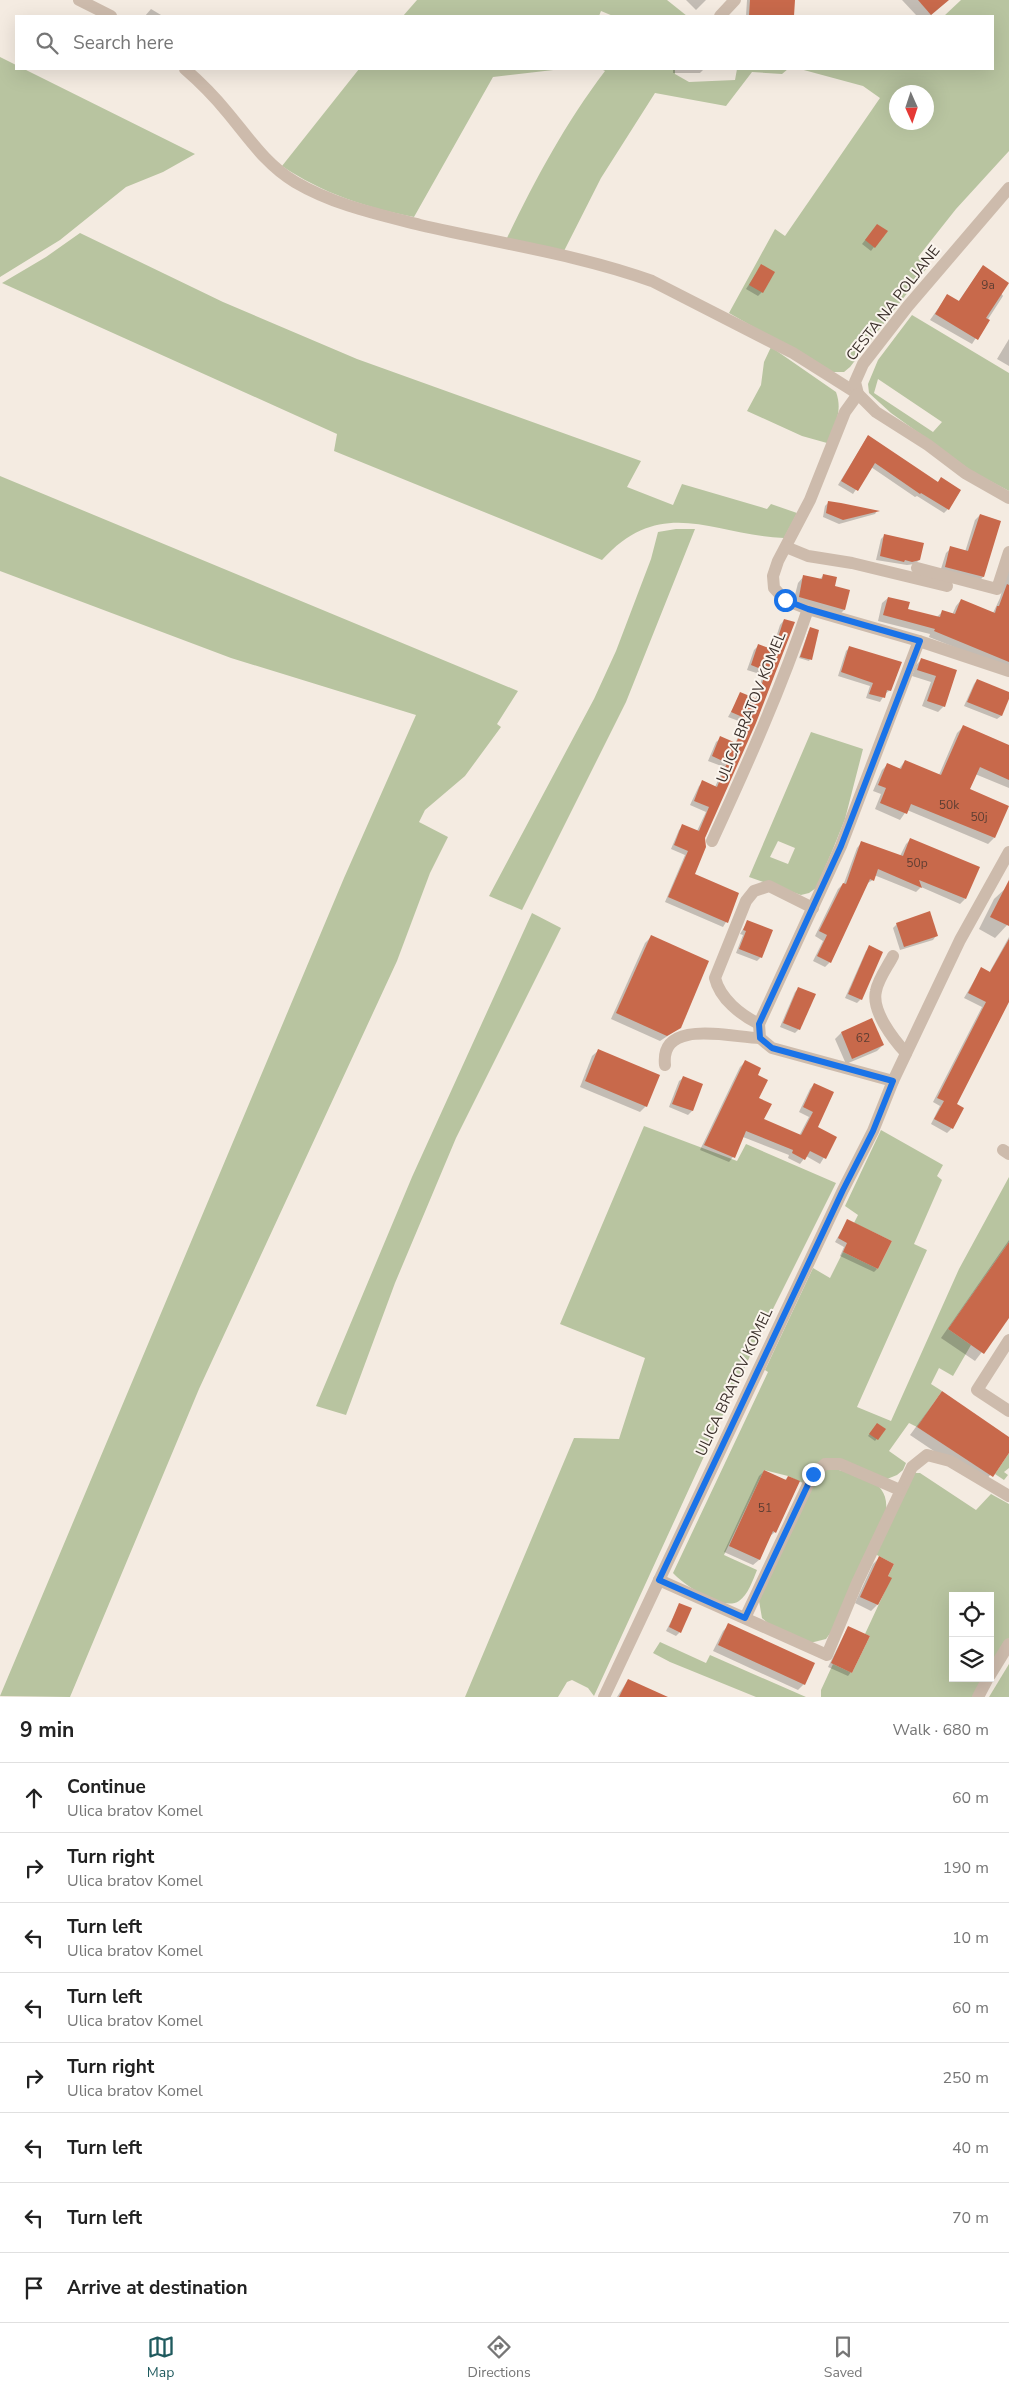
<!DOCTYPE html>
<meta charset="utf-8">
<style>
:root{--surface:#fff;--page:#f2f2f2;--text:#222;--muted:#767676;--line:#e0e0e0;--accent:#1f5a5e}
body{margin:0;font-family:"Nunito Sans",sans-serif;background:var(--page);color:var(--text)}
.controls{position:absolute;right:15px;bottom:15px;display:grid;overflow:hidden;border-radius:0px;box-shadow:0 5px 20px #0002}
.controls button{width:45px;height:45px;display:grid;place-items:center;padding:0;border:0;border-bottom:1px solid var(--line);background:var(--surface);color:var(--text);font:25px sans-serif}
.compass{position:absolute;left:889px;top:85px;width:45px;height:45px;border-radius:50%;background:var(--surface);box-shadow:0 5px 20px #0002;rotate:177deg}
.stop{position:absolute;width:15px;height:15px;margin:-11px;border:4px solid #1a73e8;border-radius:50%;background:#fff}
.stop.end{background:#1a73e8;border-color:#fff;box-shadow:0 1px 5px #0008}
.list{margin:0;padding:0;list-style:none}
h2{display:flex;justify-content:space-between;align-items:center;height:65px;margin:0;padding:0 20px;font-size:21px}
h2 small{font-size:16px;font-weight:400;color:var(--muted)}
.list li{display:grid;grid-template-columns:32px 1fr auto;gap:15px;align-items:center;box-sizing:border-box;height:70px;padding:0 20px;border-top:1px solid var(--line)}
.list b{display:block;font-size:19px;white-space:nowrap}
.list p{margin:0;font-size:16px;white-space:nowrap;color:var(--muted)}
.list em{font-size:16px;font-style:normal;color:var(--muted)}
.icon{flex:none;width:28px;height:28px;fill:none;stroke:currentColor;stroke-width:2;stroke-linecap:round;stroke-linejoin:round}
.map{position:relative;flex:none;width:1009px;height:1697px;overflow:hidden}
.search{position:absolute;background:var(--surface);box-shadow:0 5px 20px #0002;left:15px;right:15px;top:15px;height:55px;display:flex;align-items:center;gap:12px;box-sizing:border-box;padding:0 18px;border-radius:0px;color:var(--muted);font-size:19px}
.sheet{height:625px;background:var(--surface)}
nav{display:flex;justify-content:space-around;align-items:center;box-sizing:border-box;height:70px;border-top:1px solid var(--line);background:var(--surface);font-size:14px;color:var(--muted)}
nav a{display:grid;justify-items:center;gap:2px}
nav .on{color:var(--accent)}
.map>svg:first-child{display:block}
.green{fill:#b8c4a0;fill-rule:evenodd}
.shadow{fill:#0003}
.building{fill:#c8694b}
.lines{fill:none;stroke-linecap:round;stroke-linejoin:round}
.minor{stroke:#cdbbac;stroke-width:12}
.route{stroke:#1a73e8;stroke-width:6}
.labels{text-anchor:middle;stroke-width:4;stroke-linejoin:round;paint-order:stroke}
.number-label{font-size:12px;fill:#5e3e33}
.street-label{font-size:15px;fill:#3b302b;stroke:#fbf5ee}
</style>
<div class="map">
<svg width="1009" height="1697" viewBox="0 0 1009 1697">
<rect width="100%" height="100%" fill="#f4ebe1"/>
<!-- green -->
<g class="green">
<path d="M417,0H667L687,16H613L601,11L599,16H403Z"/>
<path d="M961,0H1009V151L956,209L918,257L929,265L850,367L844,372H832L729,313L775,229L785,236L880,98L863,86L800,69H993V16H944ZM896,92H926V122H896Z"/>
<path d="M0,57L16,65V69H24L195,154L163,172L126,187L60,240L0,277Z"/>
<path d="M359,69H562L493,77L414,217C367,208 322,193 282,166Z"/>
<path d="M601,69H675V74L689,82L735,80L737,69H788L782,74L752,72L726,106L655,93L601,178L564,251L507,238C536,178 565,124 605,71Z"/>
<path d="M80,233L223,302L357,359L641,461L627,487L673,505L682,484L767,509L771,504L797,513L784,538C713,535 662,494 602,560L334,451L337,434L2,283L46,257Z"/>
<path d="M912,315L1009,373V491L973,472L891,413L869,393L868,384L878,360ZM878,379L942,422L933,432L874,393Z"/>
<path d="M771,347L836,392C843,411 835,425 827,443L802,436L747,411L761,385L764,362Z"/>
<path d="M0,476L518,691L497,724L501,727L465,776L425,810L419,822L448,837L430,873L397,961L199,1389L70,1697L0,1696L344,878L416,715L231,658L0,571Z"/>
<path d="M676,529H695L626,702L522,910L489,896L594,699L616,651L651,559L658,532Z"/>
<path d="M811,732L863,749L845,819L833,849L816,888L809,893L801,895L749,877ZM778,841L795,848L788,864L770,857Z"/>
<path d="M532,913L561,928L456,1138L395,1283L346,1415L316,1406L412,1177Z"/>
<path d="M644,1126L737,1161L746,1144L836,1183L756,1343L594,1696L588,1688L572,1680L567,1682L558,1697H465L574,1438L619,1439L645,1358L560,1324Z"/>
<path d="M881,1130L943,1165L937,1176L942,1180L914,1244L927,1250L857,1407L891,1421L959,1269L1009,1177V1242L948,1329L971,1345L953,1376L939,1368L931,1384L942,1391L917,1427L909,1423L889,1451L906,1463L903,1470L897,1475L887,1479L840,1460L803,1483L788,1476L764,1470L724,1555L757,1570C753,1580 748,1595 739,1601C723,1612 684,1585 673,1573L768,1372L765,1370L813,1268L830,1278L843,1252L878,1269L892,1241L854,1223L858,1215L845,1206Z"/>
<path d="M1009,1453V1468L1004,1472L1008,1475L1004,1480L995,1474Z"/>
<path d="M832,1468C858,1476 890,1478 886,1512L831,1632L826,1639L810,1643L770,1625L762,1618L759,1601L816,1476L823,1471Z"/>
<path d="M915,1473H920L976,1510L991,1494L1009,1504V1638L990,1670V1596H953V1678H985L974,1697H821V1690L833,1664L852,1673L870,1636L865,1634L891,1578L888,1576L894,1564L875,1554Z"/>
<path d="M660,1642L706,1663L710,1655L806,1697H756L670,1662L653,1653Z"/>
<path d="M1009,1664V1697H989Z"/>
</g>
<!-- shadow -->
<g class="shadow">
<path d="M686,0H706L696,10Z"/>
<path d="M794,0L793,16H746L747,0Z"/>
<path d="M902,0H948L930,16H917Z"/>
<path d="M151,9L161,15V16H145Z"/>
<path d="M673,69H704L700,73H673Z"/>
<path d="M874,229V247L871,251L862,244Z"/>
<path d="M761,266L762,292L758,296L746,289Z"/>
<path d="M983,266L1003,296L972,344L930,320L947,296L958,302Z"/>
<path d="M1009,339V366L997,359Z"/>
<path d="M868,436L937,483L941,479L960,491L948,509L944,513L917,496L915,497L871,467L853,494L838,485Z"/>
<path d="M829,502L877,511L875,514L839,524L823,517L825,506Z"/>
<path d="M980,515L983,577L978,582L940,572L946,553L951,548L965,552L975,520Z"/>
<path d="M885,535L919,560L915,564L907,565L876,560L881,539Z"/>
<path d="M1009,566V669L929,637L930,634L878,621L882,603L888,598L907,610L937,617L943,611L952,615L956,606L961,600L993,613L1000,598Z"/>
<path d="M804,576L819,580L823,576L834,587L844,610L838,616L793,603L798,583Z"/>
<path d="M784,620L793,623L703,837L694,875L731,914L723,927L665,902L685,855L671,849L679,830L683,826L697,831L706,812L690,805L699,786L703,782L715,787L724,767L708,761L716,742L721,738L735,744L744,723L728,717L741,694L755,700L763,675L747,670L754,650L758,646L772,650L780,625Z"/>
<path d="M809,630L810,659L809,661L799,658Z"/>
<path d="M850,647L890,690L885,694L880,702L866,698L870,686L838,676L846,651Z"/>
<path d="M922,659L955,671L944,706L938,712L922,706L931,682L912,676L916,665Z"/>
<path d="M977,680L1009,693L1001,716L997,719L964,706L974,684Z"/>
<path d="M963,727L1009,746V788L975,774L969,790L994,838L988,844L907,810L900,820L875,809L881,794L873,791L882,770L888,764L899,769L905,761L939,775L957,733Z"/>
<path d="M911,839L965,899L960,904L921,887L916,892L874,875L873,880L866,884L830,962L825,967L813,961L823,941L815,936L838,889L844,883L857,848L862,842L900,856L906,844Z"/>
<path d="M1007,887L1009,888V923L995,938L979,929L994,899Z"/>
<path d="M748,921L761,957L757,961L736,953L743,935L740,934Z"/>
<path d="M897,924L936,936L933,940L900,950L893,928Z"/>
<path d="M651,937L678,1029L660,1041L611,1019L645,943Z"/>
<path d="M1009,937V999L955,1105L952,1128L947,1133L931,1124L940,1106L933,1102L982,1007L964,998L981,969L989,973Z"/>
<path d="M870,947L861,999L857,1003L845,998L866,951Z"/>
<path d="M799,988V1029L795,1033L780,1027L795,992Z"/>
<path d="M841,1033L883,1045L877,1051L846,1064L835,1039Z"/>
<path d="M599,1050L646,1106L640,1112L580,1087L592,1056Z"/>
<path d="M745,1062L756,1076L762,1120L799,1136L809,1117L799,1112L810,1089L814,1084L816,1127L836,1138L820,1164L806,1156L800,1164L788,1158L789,1155L743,1137L733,1157L729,1162L700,1150L740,1067Z"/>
<path d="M683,1078L702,1085L692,1111L688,1115L669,1107L679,1081Z"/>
<path d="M847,1221L877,1269L874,1272L840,1256L844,1247L835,1242Z"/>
<path d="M1009,1240V1316L975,1361L941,1338Z"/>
<path d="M942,1392L1009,1439V1451L983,1484L910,1435Z"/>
<path d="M877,1424L884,1430L875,1441L868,1436Z"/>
<path d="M764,1471L785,1480L788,1477L775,1532L769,1537L759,1560L753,1565L724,1552L759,1476Z"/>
<path d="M879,1558L887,1577L890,1579L877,1605L871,1611L855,1603L873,1564Z"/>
<path d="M680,1604V1632L676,1636L666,1631Z"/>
<path d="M729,1625L804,1684L798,1690L713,1651L723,1631Z"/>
<path d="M848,1627L851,1672L848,1676L828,1667Z"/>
<path d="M628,1680L645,1697H617Z"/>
</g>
<!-- building -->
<g class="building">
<path d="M750,0H795L794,16H749Z"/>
<path d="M918,0H949L931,15Z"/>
<path d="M877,224L888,231L875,248L865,240Z"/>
<path d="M761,264L775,272L763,293L749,285Z"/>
<path d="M983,265L1009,283L986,318L990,320L978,340L935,314L947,294L959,301Z"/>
<path d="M868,435L938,482L941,477L961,490L949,510L921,493L920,494L875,463L858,491L841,481Z"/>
<path d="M828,501L841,503L880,511L843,520L826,513Z"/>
<path d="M980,514L1001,521L984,577L945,567L950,546L968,551Z"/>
<path d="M884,534L924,543L920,560L912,562L905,560L904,562L880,556Z"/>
<path d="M823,574L837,577L835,586L850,590L845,610L799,597L803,575L822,579Z"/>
<path d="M1007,584L1009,585V662L934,631L935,629L883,615L888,597L910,602L908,609L940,617L942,610L955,614L961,599L995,613L997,606H999Z"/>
<path d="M784,619L795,622L756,723L705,838L706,847L695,874L739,893L728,923L668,897L688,851L674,845L682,824L699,831L709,807L694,801L702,780L717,787L727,763L712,756L720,736L736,743L747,719L731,712L740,692L757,699L766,671L751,665L758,644L774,650Z"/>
<path d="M810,627L819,630L812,660L800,657Z"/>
<path d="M849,646L902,662L891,691L887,690L885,698L869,694L873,683L841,672Z"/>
<path d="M921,658L957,670L945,707L927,701L936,676L917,670Z"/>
<path d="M977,679L1009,692V699L1002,716L967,702Z"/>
<path d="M963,725L1009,745V780L980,767L970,789L1009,806L995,838L911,804L907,814L880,803L886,788L878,785L887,763L901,769L905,760L941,775Z"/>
<path d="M910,838L980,867L966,899L919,880L922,888L878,869L874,881L870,879L831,963L817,956L827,935L819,931L843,883L846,884L861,841L903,856Z"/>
<path d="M1009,880V926L990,917Z"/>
<path d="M930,911L938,936L904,947L896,923Z"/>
<path d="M747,920L773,930L762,958L739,949L746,931L743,930Z"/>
<path d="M651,935L709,961L681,1028L667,1036L616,1013Z"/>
<path d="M1009,939V1002L957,1104L964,1108L953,1129L934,1119L944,1101L937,1098L986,1002L968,993L981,967L990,972Z"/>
<path d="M869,945L883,952L862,1000L848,994Z"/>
<path d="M798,987L816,994L800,1030L783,1023Z"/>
<path d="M872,1018L884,1045L852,1059L841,1032Z"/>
<path d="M598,1049L660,1075L647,1107L585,1081Z"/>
<path d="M745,1060L761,1068L758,1075L768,1080L759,1098L772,1104L764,1119L801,1135L813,1112L803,1107L814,1083L834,1092L818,1127L837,1137L826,1159L810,1151L805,1160L792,1153L793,1150L746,1131L735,1158L704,1145Z"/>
<path d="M683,1076L703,1084L693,1111L672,1104Z"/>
<path d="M847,1219L892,1241L878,1269L843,1252L847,1243L838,1238Z"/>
<path d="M1009,1242V1318L984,1354L948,1329Z"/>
<path d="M942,1391L1009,1437V1453L993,1477L917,1427Z"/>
<path d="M877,1423L886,1429L878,1440L869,1434Z"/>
<path d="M764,1470L786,1480L788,1476L800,1481L776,1533L773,1531L760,1560L729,1546Z"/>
<path d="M879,1556L894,1564L888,1576L892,1578L878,1605L860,1597Z"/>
<path d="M679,1603L692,1608L681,1633L669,1627Z"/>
<path d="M728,1623L815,1663L805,1685L718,1645Z"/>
<path d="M848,1626L870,1636L852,1673L831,1663Z"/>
<path d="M628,1679L668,1697H619Z"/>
</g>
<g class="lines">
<!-- minor -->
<g class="minor">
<path d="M79,0L111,16"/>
<path d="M720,16L735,0"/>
<path d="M185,69C200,82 214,96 227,112C248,137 266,165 295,182C334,205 377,214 420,225C497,243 577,254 652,281L793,353L858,394"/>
<path d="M1009,188L908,306L863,364L855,382L858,394L876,412L928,445L965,473L1009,498"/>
<path d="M858,394L845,412L810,500L778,561L773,576L774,588L785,600L808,609L919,641L1009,671"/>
<path d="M786,547L808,556L852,563L947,586"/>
<path d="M917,568L997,589L1009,552"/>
<path d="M712,841C747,765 781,689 808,609"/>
<path d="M893,956C888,966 878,979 876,991C871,1011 894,1040 906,1053"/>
<path d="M759,1024C741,1015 720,999 715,978L746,901L754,891L769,886L813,908"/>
<path d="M665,1065C660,1017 733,1038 760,1038"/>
<path d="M893,1081L772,1048L760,1038L759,1024L841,846L919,641"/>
<path d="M1003,1150L1009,1154"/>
<path d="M1009,1340L977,1390L1009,1411"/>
<path d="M659,1580L827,1655L857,1583L912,1467L927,1455L950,1461L1009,1496"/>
<path d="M745,1618L813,1474L825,1464H840L900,1490"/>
<path d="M990,1675L1009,1644"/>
<path d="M604,1697L843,1190L873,1131L893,1081L960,940L1009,852"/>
<path d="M978,1697L988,1678"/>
</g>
</g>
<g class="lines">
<!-- route -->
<path class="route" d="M785,600L808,609L920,641L841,846L759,1024L760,1038L772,1048L893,1081L873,1131L843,1190L659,1580L745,1618L813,1474"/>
</g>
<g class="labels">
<!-- number labels -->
<g class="number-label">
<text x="988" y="289">9a</text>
<text x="949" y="809">50k</text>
<text x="979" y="821">50j</text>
<text x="917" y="867">50p</text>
<text x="863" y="1042">62</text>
<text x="765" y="1512">51</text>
</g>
<!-- street labels -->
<g class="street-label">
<text transform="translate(893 303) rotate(-52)" y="5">CESTA NA POLJANE</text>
<text transform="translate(751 707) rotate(-68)" y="5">ULICA BRATOV KOMEL</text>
<text transform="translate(734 1382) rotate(-65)" y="5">ULICA BRATOV KOMEL</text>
</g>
</g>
</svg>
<div class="controls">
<button><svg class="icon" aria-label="locate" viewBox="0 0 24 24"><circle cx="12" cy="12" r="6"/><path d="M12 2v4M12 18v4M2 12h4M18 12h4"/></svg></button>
<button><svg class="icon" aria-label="layers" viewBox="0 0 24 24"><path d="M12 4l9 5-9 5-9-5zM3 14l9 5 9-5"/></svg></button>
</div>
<svg class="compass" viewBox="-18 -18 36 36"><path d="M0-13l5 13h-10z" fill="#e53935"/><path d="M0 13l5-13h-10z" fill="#767676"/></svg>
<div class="stop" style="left:785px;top:600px"></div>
<div class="stop end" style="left:813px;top:1474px"></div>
<div class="search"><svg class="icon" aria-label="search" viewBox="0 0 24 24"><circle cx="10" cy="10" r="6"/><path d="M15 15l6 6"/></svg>Search here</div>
</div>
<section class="sheet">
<h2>9 min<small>Walk · 680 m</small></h2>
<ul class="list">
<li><svg class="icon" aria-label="ahead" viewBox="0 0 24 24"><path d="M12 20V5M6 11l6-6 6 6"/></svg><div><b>Continue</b><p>Ulica bratov Komel</p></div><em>60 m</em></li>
<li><svg class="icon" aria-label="right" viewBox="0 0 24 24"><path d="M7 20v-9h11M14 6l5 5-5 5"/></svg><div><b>Turn right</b><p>Ulica bratov Komel</p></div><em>190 m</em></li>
<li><svg class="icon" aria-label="left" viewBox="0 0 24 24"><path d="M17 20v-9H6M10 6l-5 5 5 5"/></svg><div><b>Turn left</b><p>Ulica bratov Komel</p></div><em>10 m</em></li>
<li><svg class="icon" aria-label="left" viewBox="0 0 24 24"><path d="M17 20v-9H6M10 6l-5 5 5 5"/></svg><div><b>Turn left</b><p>Ulica bratov Komel</p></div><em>60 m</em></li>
<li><svg class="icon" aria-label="right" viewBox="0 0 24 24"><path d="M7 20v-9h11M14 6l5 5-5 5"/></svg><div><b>Turn right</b><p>Ulica bratov Komel</p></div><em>250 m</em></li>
<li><svg class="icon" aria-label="left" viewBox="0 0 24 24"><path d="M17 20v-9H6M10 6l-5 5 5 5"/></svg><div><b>Turn left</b></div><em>40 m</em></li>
<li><svg class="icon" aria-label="left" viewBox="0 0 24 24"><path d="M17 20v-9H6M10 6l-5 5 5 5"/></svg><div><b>Turn left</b></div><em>70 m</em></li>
<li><svg class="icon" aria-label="arrive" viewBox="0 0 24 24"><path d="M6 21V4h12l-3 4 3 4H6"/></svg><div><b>Arrive at destination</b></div></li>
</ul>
</section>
<nav>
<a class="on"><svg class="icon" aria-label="map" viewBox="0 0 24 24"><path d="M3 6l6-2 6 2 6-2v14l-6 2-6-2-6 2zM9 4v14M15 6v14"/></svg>Map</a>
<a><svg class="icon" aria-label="directions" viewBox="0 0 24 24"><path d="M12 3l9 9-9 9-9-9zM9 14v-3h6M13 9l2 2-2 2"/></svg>Directions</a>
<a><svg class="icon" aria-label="saved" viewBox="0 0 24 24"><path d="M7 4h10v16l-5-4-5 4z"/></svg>Saved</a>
</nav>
